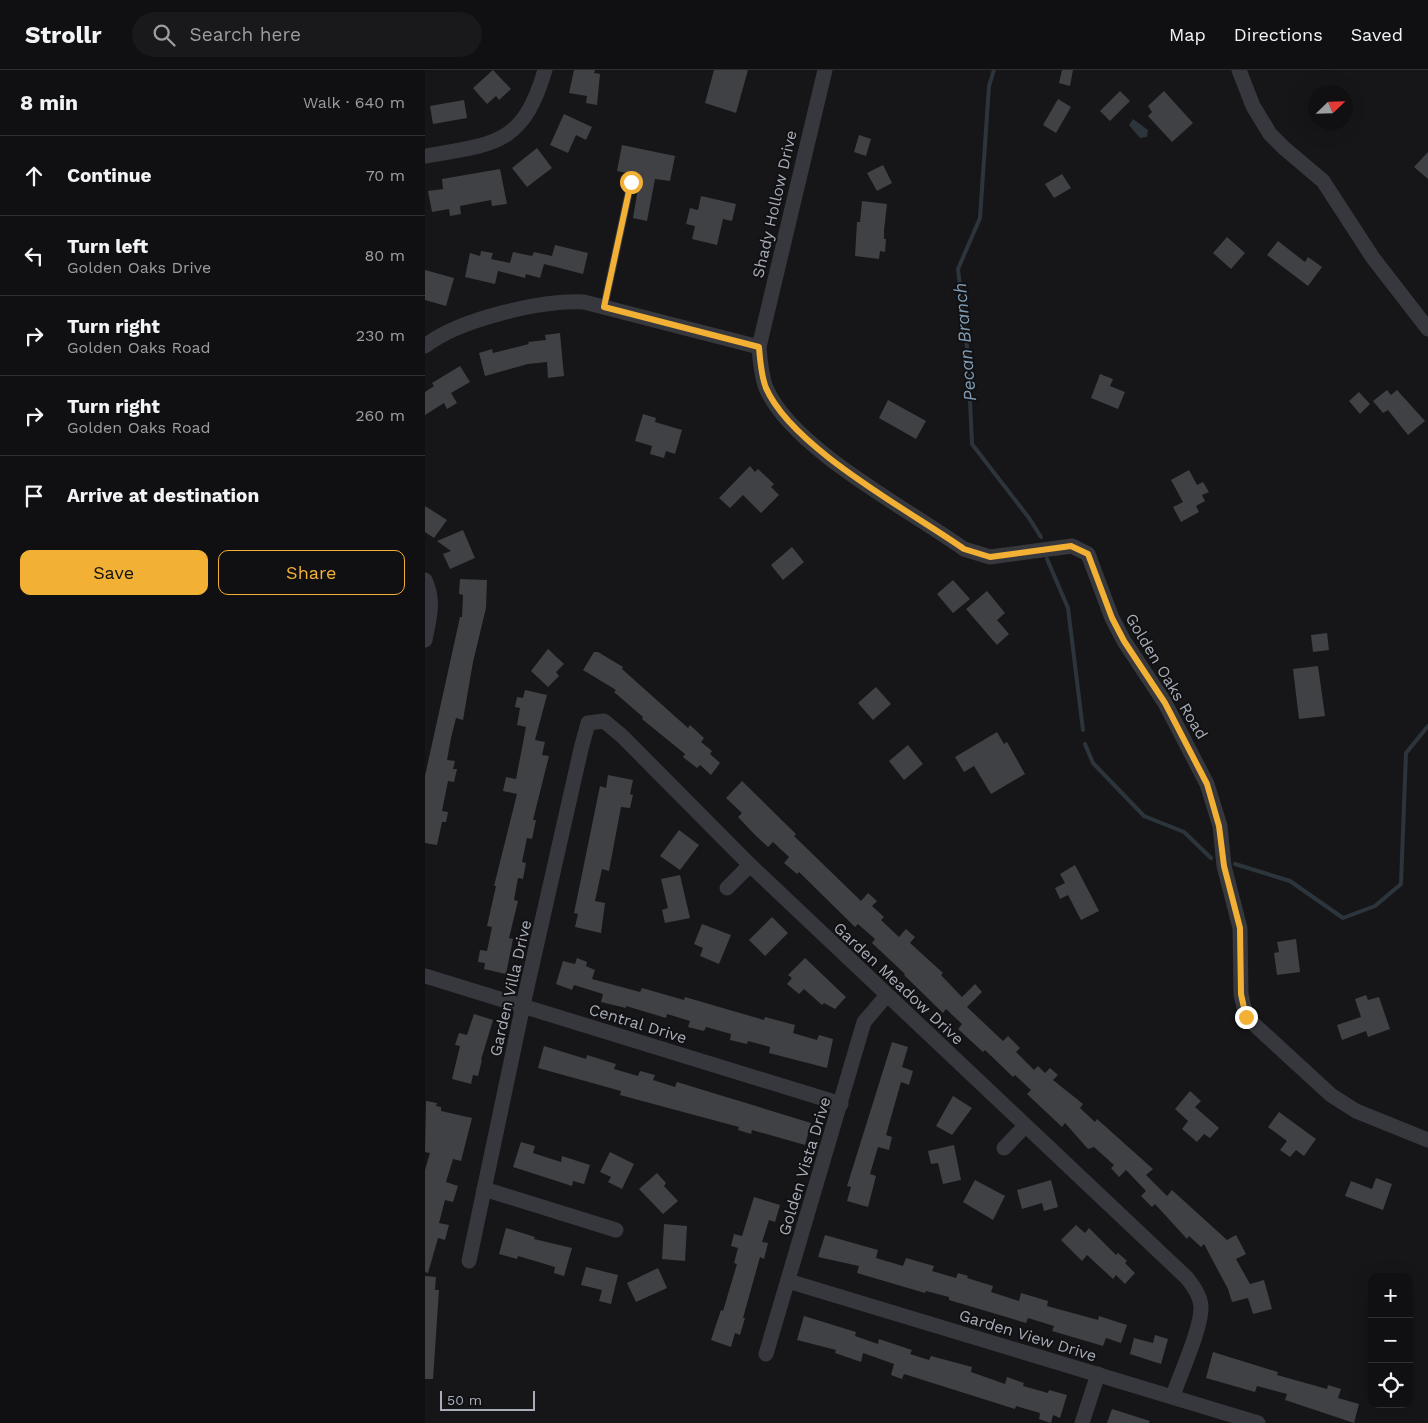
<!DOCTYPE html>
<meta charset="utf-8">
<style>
:root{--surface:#101012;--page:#19191b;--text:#f1f3f6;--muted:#9c9d9f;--line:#303032;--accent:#f2b134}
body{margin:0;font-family:"Work Sans",sans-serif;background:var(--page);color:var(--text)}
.controls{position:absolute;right:15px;bottom:15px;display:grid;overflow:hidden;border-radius:10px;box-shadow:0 5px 20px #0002}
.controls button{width:45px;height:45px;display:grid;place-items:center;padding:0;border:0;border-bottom:1px solid var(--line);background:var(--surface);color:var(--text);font:25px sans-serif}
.compass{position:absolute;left:883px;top:15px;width:45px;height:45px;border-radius:50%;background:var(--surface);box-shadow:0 5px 20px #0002;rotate:67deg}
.scale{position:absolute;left:15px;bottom:12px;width:95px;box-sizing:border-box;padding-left:5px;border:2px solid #a8adb8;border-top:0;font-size:14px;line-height:18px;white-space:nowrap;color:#a8adb8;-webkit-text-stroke:4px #111113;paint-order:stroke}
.stop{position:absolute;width:15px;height:15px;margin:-11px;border:4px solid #f2b134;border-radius:50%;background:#fff}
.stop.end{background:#f2b134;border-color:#fff;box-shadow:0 1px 5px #0008}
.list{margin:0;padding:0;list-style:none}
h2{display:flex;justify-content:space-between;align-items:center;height:65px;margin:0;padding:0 20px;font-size:21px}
h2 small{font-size:16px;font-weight:400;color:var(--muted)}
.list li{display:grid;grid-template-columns:32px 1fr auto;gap:15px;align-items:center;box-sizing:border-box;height:80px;padding:0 20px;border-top:1px solid var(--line)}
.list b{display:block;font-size:19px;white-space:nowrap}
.list p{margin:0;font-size:16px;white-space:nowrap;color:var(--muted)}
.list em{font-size:16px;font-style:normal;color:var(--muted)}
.actions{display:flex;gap:10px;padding:15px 20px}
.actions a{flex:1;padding:11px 0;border:1px solid var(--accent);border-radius:10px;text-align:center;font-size:18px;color:var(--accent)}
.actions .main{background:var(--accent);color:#111}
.icon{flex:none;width:28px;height:28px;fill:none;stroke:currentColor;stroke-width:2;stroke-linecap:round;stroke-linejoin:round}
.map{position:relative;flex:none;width:1003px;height:1353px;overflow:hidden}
header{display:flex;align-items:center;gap:30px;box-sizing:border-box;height:70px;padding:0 25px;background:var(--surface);border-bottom:1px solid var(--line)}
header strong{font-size:24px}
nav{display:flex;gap:28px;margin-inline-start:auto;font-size:18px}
.search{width:350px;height:45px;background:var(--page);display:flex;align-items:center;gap:12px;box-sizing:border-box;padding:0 18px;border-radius:28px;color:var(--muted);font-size:19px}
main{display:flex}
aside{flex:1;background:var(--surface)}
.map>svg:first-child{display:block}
.water{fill:#2c353c}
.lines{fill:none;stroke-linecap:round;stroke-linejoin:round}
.stream{stroke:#2c353c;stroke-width:4}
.building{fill:#404145}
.service{stroke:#37383d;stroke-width:8}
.minor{stroke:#37383d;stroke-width:15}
.route{stroke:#f2b134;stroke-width:6}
.labels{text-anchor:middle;stroke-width:4;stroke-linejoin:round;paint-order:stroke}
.street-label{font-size:16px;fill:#a8adb8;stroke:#111113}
.water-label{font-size:18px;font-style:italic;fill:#7f9bb3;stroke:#111113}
</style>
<header>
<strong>Strollr</strong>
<div class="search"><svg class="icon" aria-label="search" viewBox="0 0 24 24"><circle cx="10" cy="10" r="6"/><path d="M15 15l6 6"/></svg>Search here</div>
<nav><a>Map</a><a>Directions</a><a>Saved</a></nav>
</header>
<main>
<aside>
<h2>8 min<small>Walk · 640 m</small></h2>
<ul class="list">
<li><svg class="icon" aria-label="ahead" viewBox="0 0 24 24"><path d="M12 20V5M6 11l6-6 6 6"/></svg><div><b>Continue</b></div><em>70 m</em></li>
<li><svg class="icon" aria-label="left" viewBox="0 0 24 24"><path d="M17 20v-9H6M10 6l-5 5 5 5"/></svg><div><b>Turn left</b><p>Golden Oaks Drive</p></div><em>80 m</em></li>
<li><svg class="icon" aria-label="right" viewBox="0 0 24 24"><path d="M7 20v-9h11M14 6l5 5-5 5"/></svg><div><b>Turn right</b><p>Golden Oaks Road</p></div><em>230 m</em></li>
<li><svg class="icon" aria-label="right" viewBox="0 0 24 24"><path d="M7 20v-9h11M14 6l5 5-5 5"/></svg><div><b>Turn right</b><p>Golden Oaks Road</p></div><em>260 m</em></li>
<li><svg class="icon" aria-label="arrive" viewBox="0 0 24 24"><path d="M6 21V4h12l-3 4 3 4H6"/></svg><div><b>Arrive at destination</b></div></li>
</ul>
<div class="actions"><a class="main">Save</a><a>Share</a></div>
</aside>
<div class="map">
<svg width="1003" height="1353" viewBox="0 0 1003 1353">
<rect width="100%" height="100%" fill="#161618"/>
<!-- water -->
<path class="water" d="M708,49L723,60L722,67L715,68L704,55Z"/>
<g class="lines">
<!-- stream -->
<g class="stream">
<path d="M569,0L564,16L555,148L533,199L543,286L547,374L604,448L616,467"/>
<path d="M622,489L643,538L658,660"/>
<path d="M660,674L668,693L719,746L759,762L786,788"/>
<path d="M810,794L865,811L918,848L950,836L976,814L981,683L1003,656"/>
</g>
</g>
<!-- building -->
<g class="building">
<path d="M68,0L86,19L74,30L71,26L62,34L48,18Z"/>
<path d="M149,0H170L169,3L175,4L172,35L161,33L162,26L144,23Z"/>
<path d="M289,0H323L311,43L280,33Z"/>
<path d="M637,0H648L645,16L634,13Z"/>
<path d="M695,21L705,31L685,51L675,41Z"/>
<path d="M739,21L768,53L747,72L723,46L727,42L723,36Z"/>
<path d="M633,29L646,37L631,63L618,55Z"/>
<path d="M39,30L42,48L8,54L5,36Z"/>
<path d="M139,44L167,57L161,70L151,65L143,83L125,75Z"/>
<path d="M434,65L446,69L441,86L429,82Z"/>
<path d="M197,75L250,86L245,111L230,109L222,151L208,148L215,106L192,101Z"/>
<path d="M112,78L127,98L102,117L87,98Z"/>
<path d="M1003,82V109L989,97Z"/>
<path d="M458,95L467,113L452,121L442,103Z"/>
<path d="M75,99L82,134L67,136L66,130L35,136L36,144L25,146L24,139L7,142L3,121L18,119L17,109Z"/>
<path d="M637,104L646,118L629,128L620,114Z"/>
<path d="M276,126L311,134L307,151L298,149L292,175L267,169L270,156L261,154L265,138L273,140Z"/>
<path d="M437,131L462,134L459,160V169H461L460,182L455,181L454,189L430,186L432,152H435Z"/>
<path d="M802,167L820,183L806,199L788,183Z"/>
<path d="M853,171L880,192L883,187L897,197L883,216L842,185Z"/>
<path d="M130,175L163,183L158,204L119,194L115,208L101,204L100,208L73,201L70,214L40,207L45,183L55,186L56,181L68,183L66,189L85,193L88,182L107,186L109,182L127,186Z"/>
<path d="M0,200L29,208L21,236L0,230Z"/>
<path d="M135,263L139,306L123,308L122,292L103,294L60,306L54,283L67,279L68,283L104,274L103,272L121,270L120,265Z"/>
<path d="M35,296L45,312L26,323L32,333L22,339L19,333L0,345V322L9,316L7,313Z"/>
<path d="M675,304L688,309L685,316L700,322L693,339L666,328Z"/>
<path d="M962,320L966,325L972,320L1000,351L983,365L963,340L958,343L948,331Z"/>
<path d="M934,322L945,334L935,344L924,331Z"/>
<path d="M463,330L501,351L491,369L454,348Z"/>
<path d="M218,344L231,348L230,352L257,360L250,384L241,381L239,388L225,384L227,376L210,371Z"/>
<path d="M325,396L330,402L333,399L349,414L346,417L354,425L336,443L318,425L305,438L294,428Z"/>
<path d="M764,400L772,415L778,412L784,422L777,425L780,431L771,436L774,442L756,452L748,437L758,432L746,410Z"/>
<path d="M0,436L22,450L9,468L0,462Z"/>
<path d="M38,460L50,488L25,499L18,484L26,481L12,471Z"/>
<path d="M367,477L379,492L358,510L346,495Z"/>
<path d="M35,509L62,510L61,538L48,592L38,650L31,648L26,668L22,690L30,691L28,699H32L29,712L23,711L17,741L23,742L21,752H17L12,775L0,773V706L35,547H37L38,525L34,524Z"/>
<path d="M528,510L545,529L528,543L512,524Z"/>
<path d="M562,521L580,543L572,550L584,564L572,575L541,539Z"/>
<path d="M902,563L904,580L888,582L886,565Z"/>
<path d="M123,579L139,594L131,602L134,606L123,617L106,601Z"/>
<path d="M169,582H173L198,597L197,599L263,658L265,655L279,668L276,672L287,681L285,684L295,693L286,705L275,695L272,698L258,687L260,684L217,649L218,647L189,622L191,620L158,600Z"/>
<path d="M893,596L900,646L874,649L868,599Z"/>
<path d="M451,617L466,634L448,650L433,633Z"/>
<path d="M100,620L122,625L110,670L120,672L117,685L124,686L108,750H111L107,769L102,768L97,792L101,793L98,809L93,808L89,830L93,831L84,868L88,869L81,904L59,899L60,893L53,892L55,880L62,881L67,857L62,856L71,816H69L92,724L78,721L81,707L91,709L101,657L92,655L95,638L90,637L92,627L98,628Z"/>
<path d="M572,662L579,674L582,672L600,704L566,724L549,696L539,702L530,687Z"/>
<path d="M483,675L498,694L479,710L464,691Z"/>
<path d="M183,705L208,710L205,724L208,725L205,738L196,737L184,801L177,799L170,831L180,833L176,863L150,857L153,844L149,843L175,716L181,718Z"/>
<path d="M317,711L371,764L369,766L436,831L443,823L452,831L447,836L459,847L456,850L474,867L481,859L490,867L485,873L518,903L516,905L537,927L550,914L557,922L542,937L578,971L583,966L595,978L591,982L609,1000L613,996L620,1003L625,998L633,1005L628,1010L658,1034L655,1038L670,1052L672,1049L728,1099L721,1105L742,1126L747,1120L802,1170L811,1165L821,1184L811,1189L825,1214L839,1210L847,1239L828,1244L823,1228L807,1232L803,1219L779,1174L776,1177L764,1166L762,1169L730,1134L727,1137L716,1126L721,1121L701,1100L694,1107L686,1098L689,1095L669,1077L663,1079L640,1053L637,1057L602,1024L606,1020L590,1005L588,1007L560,980L558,982L533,959L537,954L521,939L518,943L479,905L480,904L447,873L450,869L433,854L430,857L374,802L372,804L359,793L364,787L348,772L343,777L330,765L313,747L317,743L301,728Z"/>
<path d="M254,760L274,775L255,800L235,786Z"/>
<path d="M650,795L674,841L656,850L643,825L635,829L630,818L640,813L635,804Z"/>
<path d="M255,805L265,848L240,853L237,840L243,838L236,809Z"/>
<path d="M347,847L363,863L340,886L324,870Z"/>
<path d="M277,854L306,865L294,894L275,886L278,878L269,874Z"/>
<path d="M871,869L875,902L852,905L849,883L854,882L852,872Z"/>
<path d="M152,888L162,892L161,896L170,900L167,909L215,922L217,918L259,930L260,927L339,950L340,947L370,955L368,963L392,970L394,965L408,969L402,998L344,983L345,977L323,971L322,974L305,970L306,964L281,957L279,961L263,957L265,951L242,944L241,948L201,936V938L176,932L178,924L149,915L147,920L131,914L138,891L150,894Z"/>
<path d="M380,888L421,927L410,939L399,933L397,935L379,919L374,924L362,914L367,908L363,905Z"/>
<path d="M941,925L943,930L954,927L965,959L943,967L941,961L917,970L912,955L936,947L930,929Z"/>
<path d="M49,944L68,950L56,990H57L53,1006L48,1005L46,1014L27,1009L35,976L30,975L34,963L42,965Z"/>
<path d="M467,972L483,977L477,997L488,1001L484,1015L476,1012L461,1065L467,1067L464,1080L453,1077L445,1104L451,1106L443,1137L422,1131L426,1117L422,1116Z"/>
<path d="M119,976L161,989L162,985L191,994L189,999L213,1006L215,1001L230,1005L228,1010L250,1017L252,1012L386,1053L380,1075L327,1060L326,1064L313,1060L314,1057L195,1025L196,1021L113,998Z"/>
<path d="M765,1021L776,1031L770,1037L794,1058L785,1068L779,1064L772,1072L757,1059L763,1051L750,1039Z"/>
<path d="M528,1026L547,1038L527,1065L511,1056Z"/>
<path d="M1,1031L12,1033L11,1036L16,1037V1041L47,1048L36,1091L28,1089L21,1112L33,1116L28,1132L20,1130L14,1153L24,1155L20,1170L13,1168L3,1203L0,1202V1100L5,1083L0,1082Z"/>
<path d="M854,1042L891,1069L879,1086L871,1080L865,1087L855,1080L862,1071L843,1057Z"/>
<path d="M96,1072L110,1076L108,1083L136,1092L137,1086L165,1095L159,1114L148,1111L147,1116L88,1097Z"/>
<path d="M529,1075L536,1110L518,1114L513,1093L506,1094L503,1081Z"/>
<path d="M185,1082L209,1094L197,1119L183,1112L186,1107L175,1102Z"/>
<path d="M232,1103L241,1113L239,1116L253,1131L238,1144L214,1119Z"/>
<path d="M951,1108L967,1114L958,1140L920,1126L926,1111L947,1119Z"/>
<path d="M550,1110L580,1126L568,1150L538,1132Z"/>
<path d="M626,1110L633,1137L619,1141L617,1133L597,1139L592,1120Z"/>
<path d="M329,1127L355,1135L350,1152L344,1150L337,1172L343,1173L339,1189L335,1187L318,1248H320L315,1265L310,1263L306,1277L286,1270L296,1240L298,1241L312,1194L309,1193L313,1178L306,1176L309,1164L317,1166Z"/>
<path d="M239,1154L262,1156L260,1191L237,1189Z"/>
<path d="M651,1155L660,1163L664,1158L691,1185L693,1183L702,1191L700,1193L710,1203L700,1214L691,1205L688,1209L662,1185L657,1191L636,1170Z"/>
<path d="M81,1158L110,1167L109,1169L147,1178L139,1206L129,1203L130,1197L93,1186L92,1189L74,1184Z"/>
<path d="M400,1165L453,1180L451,1188L478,1196L481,1188L509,1196L507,1201L531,1208L533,1203L543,1206L542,1208L568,1216L566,1222L594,1231L596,1223L623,1231L622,1236L673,1250L674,1246L702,1255L696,1273L681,1268L678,1276L627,1261L629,1256L603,1248L601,1253L524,1230V1227L501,1221L500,1223L432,1203L434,1196L393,1187Z"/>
<path d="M161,1197L193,1205L186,1234L174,1231L177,1220L156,1215Z"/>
<path d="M233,1198L242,1218L211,1232L202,1213Z"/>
<path d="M0,1206L11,1207L10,1220H14L8,1309H0Z"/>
<path d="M379,1246L431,1262L430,1266L453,1274L454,1269L487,1280L485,1284L504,1290L506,1286L547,1297L546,1302L580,1314L582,1307L599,1313L598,1316L623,1323L624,1320L642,1325L635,1348L628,1345L626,1353L614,1349L615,1343L591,1336L590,1339L479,1304L477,1309L466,1305L469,1294L438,1283L436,1292L410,1283L411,1280L372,1270Z"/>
<path d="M730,1265L743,1269L736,1294L705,1284L709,1268L728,1273Z"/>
<path d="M788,1282L853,1302L852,1305L902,1319L903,1315L916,1319L913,1328L934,1334L929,1353L860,1330L862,1324L832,1316L830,1322L781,1308Z"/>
<path d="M687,1339L725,1351L724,1353H682Z"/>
</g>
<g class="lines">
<!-- service -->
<path class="service" d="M179,237L206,112"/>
<!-- minor -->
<g class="minor">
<path d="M400,0L334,277C335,290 336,305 341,318C367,379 485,440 539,479L565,487L647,476L663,484L687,548L699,571L740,633L782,714L795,756L799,796L815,858L816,924L821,947L906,1025L931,1041L1003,1070"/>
<path d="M814,0L828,36L845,64L859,78L898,111L948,188L1003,259"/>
<path d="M0,86C70,74 98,75 120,0"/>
<path d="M0,276C34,249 117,230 159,232L334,277"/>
<path d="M0,510C10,531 4,549 0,570"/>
<path d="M302,818L325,795"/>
<path d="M0,906L416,1034"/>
<path d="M579,1078L600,1056"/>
<path d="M59,1119L191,1160"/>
<path d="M44,1191L98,935L156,679L163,653L179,651L197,666L325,795L762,1208C768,1216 775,1225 776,1236C777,1258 755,1304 748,1326"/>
<path d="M363,1211L833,1353"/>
<path d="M341,1284L439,952L462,925"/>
<path d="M657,1353L673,1304"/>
</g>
</g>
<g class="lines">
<!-- route -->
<path class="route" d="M206,112L179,237L334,277C335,290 336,305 341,318C367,378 485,441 539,479L565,487L646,476L663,484L687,548L699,571L740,633L782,714L794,756L799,796L815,858L816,924L821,947"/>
</g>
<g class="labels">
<!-- street labels -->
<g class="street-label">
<text transform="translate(349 134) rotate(-77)" y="6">Shady Hollow Drive</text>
<text transform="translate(742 606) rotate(59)" y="6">Golden Oaks Road</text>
<text transform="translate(474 913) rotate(43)" y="6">Garden Meadow Drive</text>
<text transform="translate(85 918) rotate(-77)" y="6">Garden Villa Drive</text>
<text transform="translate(213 953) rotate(17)" y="6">Central Drive</text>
<text transform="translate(379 1096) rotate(-73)" y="6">Golden Vista Drive</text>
<text transform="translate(603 1265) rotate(17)" y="6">Garden View Drive</text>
</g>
<!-- water labels -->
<g class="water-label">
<text transform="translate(540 272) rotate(-95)" y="6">Pecan Branch</text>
</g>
</g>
</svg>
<div class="controls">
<button>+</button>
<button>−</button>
<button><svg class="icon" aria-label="locate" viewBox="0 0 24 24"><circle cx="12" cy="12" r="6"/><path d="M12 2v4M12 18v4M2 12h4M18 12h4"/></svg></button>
</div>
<svg class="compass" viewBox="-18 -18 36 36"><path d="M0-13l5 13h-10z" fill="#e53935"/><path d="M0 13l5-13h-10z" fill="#9c9d9f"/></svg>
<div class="scale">50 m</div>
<div class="stop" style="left:206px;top:112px"></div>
<div class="stop end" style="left:821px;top:947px"></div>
</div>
</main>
